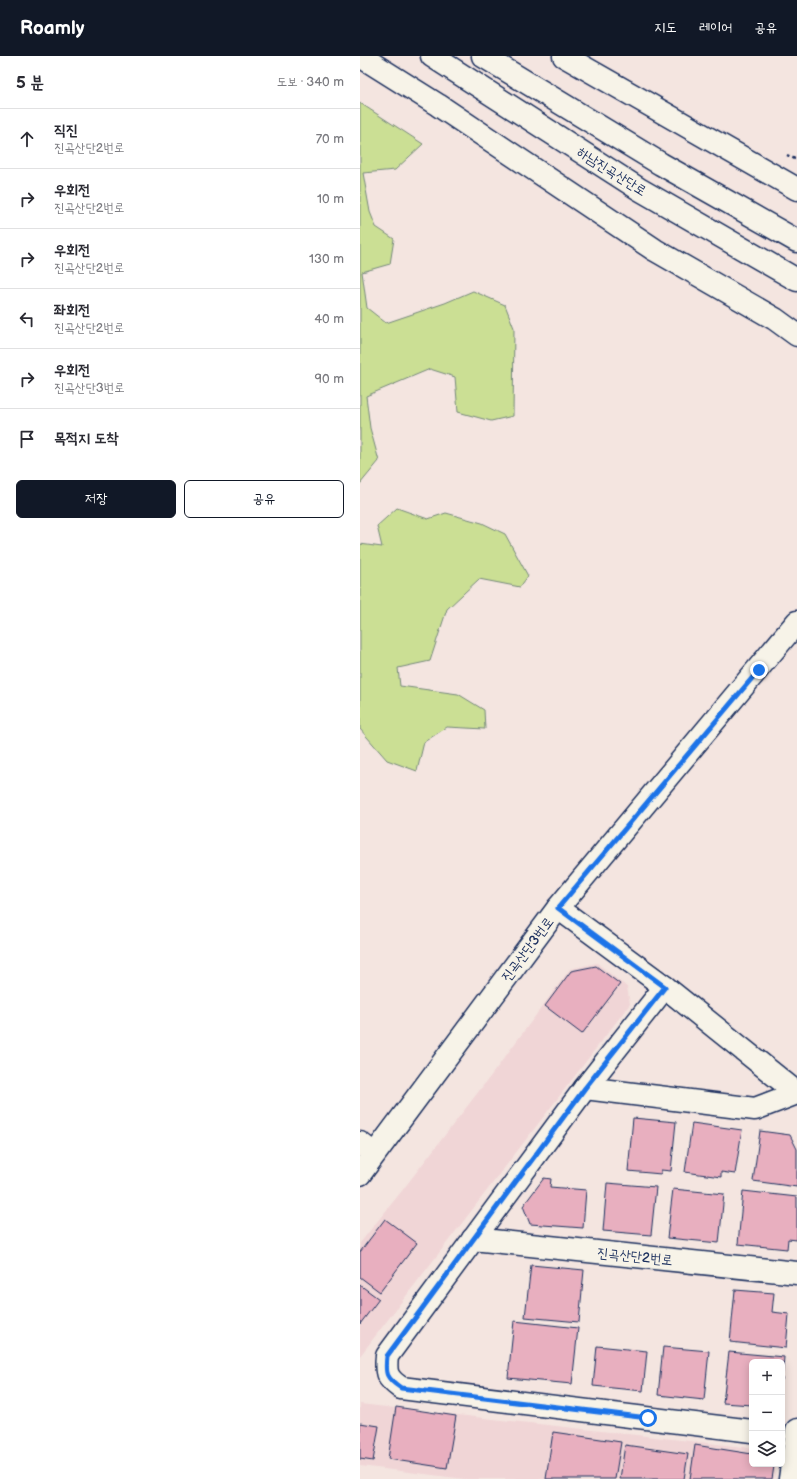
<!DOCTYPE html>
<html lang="ko">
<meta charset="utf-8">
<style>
:root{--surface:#fff;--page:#f7f7f7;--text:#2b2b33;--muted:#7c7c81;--line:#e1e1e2;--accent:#111827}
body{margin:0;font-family:"Balsamiq Sans","Poor Story",sans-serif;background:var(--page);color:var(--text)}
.controls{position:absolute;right:12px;bottom:12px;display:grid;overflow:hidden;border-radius:6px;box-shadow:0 2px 10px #0003}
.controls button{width:36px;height:36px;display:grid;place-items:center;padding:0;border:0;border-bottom:1px solid var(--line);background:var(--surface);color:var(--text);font:20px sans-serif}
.stop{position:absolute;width:12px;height:12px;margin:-9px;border:3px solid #1a73e8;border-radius:50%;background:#fff}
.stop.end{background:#1a73e8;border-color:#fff;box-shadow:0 1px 4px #0008}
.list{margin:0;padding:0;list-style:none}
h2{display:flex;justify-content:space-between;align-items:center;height:52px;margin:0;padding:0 16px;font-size:17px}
h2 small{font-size:13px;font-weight:400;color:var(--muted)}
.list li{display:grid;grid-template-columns:26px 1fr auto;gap:12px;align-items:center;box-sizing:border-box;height:60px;padding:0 16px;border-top:1px solid var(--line)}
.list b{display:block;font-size:15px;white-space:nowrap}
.list p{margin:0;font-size:13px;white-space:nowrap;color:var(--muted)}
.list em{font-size:13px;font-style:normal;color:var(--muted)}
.actions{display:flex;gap:8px;padding:12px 16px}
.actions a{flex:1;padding:9px 0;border:1px solid var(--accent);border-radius:6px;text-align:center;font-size:14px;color:var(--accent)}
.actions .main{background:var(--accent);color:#fff}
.icon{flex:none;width:22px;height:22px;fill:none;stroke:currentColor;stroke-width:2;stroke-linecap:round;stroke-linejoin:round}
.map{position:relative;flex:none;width:437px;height:1423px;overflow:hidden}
header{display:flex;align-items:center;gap:24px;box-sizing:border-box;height:56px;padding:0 20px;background:var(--accent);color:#fff}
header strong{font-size:19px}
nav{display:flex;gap:22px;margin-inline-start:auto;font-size:14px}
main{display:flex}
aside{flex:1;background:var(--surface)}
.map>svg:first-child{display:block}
.built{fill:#f0d5d6}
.green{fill:#cbdf94;stroke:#738779}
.building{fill:#e8afbf;stroke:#1b2f5e}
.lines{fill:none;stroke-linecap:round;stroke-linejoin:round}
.street-casing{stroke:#1b2f5e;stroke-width:25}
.secondary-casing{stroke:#1b2f5e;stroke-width:25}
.highway-casing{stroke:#1b2f5e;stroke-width:25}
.path{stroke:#1b2f5e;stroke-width:2.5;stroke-dasharray:3 3;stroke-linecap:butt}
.street{stroke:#f7f3e8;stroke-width:22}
.secondary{stroke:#f7f3e8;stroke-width:22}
.highway{stroke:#f7f3e8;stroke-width:22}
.route{stroke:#1a73e8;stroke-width:5}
.labels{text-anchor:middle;stroke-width:3;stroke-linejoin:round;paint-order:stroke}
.street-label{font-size:14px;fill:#1b2f5e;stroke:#f7f3e8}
</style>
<header>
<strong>Roamly</strong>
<nav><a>지도</a><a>레이어</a><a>공유</a></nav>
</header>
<main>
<aside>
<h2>5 분<small>도보 · 340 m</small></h2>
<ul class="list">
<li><svg class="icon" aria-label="ahead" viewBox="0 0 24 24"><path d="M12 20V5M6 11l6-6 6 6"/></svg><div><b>직진</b><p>진곡산단2번로</p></div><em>70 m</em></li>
<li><svg class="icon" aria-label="right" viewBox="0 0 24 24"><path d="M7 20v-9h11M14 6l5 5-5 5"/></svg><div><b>우회전</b><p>진곡산단2번로</p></div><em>10 m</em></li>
<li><svg class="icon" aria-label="right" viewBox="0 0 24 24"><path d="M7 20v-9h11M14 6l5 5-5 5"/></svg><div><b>우회전</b><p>진곡산단2번로</p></div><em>130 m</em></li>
<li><svg class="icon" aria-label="left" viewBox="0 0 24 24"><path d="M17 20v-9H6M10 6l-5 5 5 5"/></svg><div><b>좌회전</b><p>진곡산단2번로</p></div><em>40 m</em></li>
<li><svg class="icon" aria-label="right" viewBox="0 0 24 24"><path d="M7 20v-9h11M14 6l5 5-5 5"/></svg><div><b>우회전</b><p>진곡산단3번로</p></div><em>90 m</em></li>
<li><svg class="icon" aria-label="arrive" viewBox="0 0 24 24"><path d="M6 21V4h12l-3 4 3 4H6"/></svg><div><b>목적지 도착</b></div></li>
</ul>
<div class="actions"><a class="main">저장</a><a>공유</a></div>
</aside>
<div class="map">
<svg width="437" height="1423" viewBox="0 0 437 1423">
<rect width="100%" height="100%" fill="#f4e5e0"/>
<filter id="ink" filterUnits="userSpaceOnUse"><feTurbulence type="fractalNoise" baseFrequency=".025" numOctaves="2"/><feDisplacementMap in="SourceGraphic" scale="8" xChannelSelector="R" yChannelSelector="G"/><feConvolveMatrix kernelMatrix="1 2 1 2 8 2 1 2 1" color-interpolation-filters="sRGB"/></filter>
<g filter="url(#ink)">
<!-- built -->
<g class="built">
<path d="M237,907L267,931L270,948L0,1300V1187L41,1136L136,1013L210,913Z"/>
<path d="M0,1348L392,1392V1408H416L414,1423H105L0,1410Z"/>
</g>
<!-- green -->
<g class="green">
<path d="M0,47L63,88L35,114L3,117L10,156L16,171L34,183L30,208L2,216L7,252L26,267L85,247L113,235L145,249L154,272L153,360L131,365L98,356L95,321L70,313L6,340L10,372L19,405L0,428Z"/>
<path d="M37,452L68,463L86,457L122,467L145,478L168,520L160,531L119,523L87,553L70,605L38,612L40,630L98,638L124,654L125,673L87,671L64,686L57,715L27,704L0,673V488L22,491L17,470Z"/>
</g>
<!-- building -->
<g class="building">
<path d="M236,910L260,928L222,978L185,950L211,915Z"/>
<path d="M273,1062L316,1066L311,1115L301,1114V1118L268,1115Z"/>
<path d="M332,1067L382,1074L375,1118L361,1116V1121L325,1116Z"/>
<path d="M400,1075L430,1079L437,1093V1131L393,1125Z"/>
<path d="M184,1122L191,1123L190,1131L226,1134L223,1172L170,1168L163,1150Z"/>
<path d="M247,1127L296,1131L291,1179L243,1175Z"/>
<path d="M313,1133L364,1138L359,1187L307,1182Z"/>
<path d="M383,1135L437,1141V1184L428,1183L427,1193L378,1188Z"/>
<path d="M25,1163L57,1187L20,1236L0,1221V1196Z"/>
<path d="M171,1209L224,1214L219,1266L165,1261Z"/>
<path d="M0,1229L19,1243L0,1268Z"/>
<path d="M375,1234L414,1237L412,1256L429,1258L426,1292L370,1286Z"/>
<path d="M154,1265L218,1272L212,1328L148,1322Z"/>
<path d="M237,1290L287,1295L283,1335L233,1330Z"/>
<path d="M303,1291L349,1295L344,1344L298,1339Z"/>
<path d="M369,1296L424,1301L422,1324V1306H392V1349L363,1347Z"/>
<path d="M36,1351L96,1360L87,1412L28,1403Z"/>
<path d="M0,1367L19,1370L13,1405L0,1403Z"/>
<path d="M193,1376L261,1386L255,1423H186Z"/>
<path d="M265,1389L328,1398L324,1423H260Z"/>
<path d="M335,1389L392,1398V1408H407V1409L414,1410L412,1423H330Z"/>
</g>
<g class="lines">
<defs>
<g id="street">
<path d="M198,852L305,931L437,1037"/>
<path d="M305,931L225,1032L27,1300C25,1318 27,1322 41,1332L392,1375"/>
<path d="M225,1032L395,1053L437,1037"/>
<path d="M0,1087L14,1098"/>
<path d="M113,1183L437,1217"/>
<path d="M430,1423L437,1374"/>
</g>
<path id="secondary" d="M0,1118L198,852L437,566"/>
<g id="highway">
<path d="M0,0L78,49L295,194L415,263L437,279"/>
<path d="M72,0L279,133L437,224"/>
<path d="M123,0L301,108L437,185"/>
<path d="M204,0L437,133"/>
</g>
</defs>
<!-- street casing -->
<use href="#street" class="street-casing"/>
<!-- secondary casing -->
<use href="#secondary" class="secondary-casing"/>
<!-- highway casing -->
<use href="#highway" class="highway-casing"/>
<!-- path -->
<path class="path" d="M427,99L437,104"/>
<!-- street -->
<use href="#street" class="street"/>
<!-- secondary -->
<use href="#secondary" class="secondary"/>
<!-- highway -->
<use href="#highway" class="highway"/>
</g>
</g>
<g class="lines" filter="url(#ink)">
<!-- route -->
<path class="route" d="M288,1362L41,1332C26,1322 25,1318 27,1300L225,1032L305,931L198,852L399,614"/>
</g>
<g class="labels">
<!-- street labels -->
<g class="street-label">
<text transform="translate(252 115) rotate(32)" y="5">하남진곡산단로</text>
<text transform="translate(167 893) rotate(-53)" y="5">진곡산단3번로</text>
<text transform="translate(275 1200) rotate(6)" y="5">진곡산단2번로</text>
</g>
</g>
</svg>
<div class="controls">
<button>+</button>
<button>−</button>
<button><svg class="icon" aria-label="layers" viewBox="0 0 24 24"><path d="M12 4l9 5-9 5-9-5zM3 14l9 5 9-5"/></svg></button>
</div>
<div class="stop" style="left:288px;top:1362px"></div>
<div class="stop end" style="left:399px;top:614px"></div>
</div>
</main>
